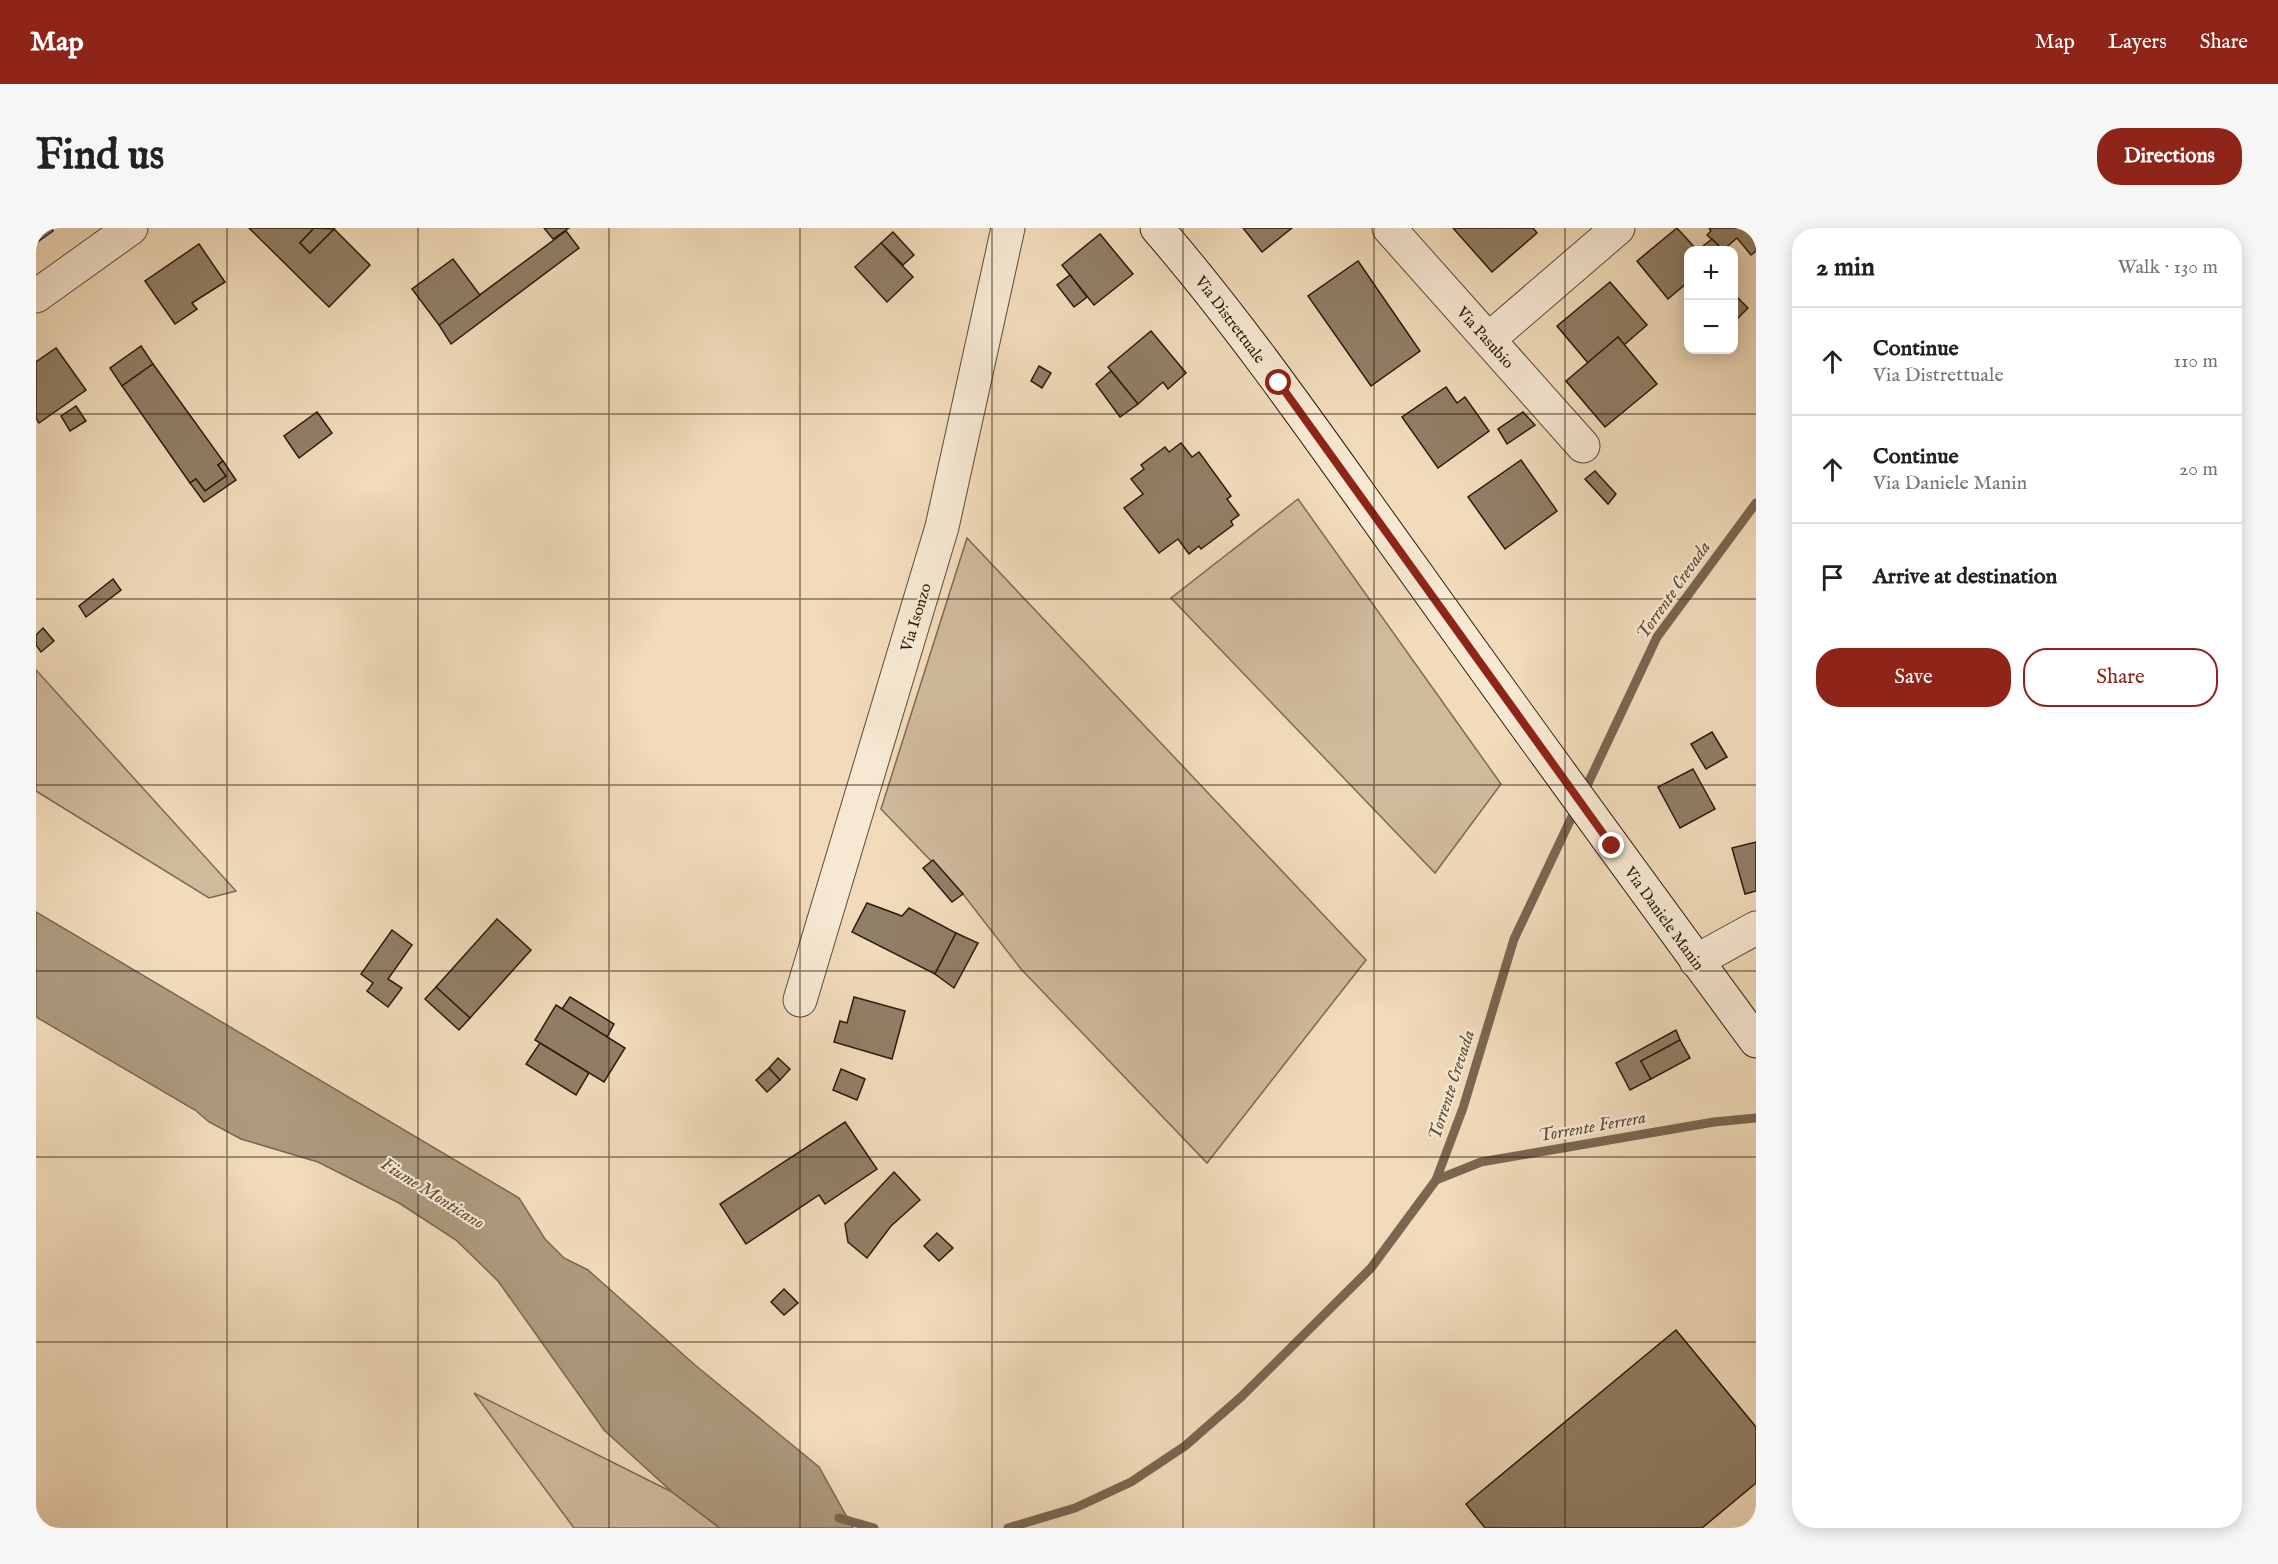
<!DOCTYPE html>
<meta charset="utf-8">
<style>
:root{--surface:#fff;--page:#f6f6f6;--text:#222;--muted:#767676;--line:#e0e0e0;--accent:#8f2418}
body{margin:0;font-family:"IM FELL English",serif;background:var(--page);color:var(--text)}
.controls{position:absolute;right:18px;top:18px;display:grid;overflow:hidden;border-radius:12px;box-shadow:0 3px 15px #0003}
.controls button{width:54px;height:54px;display:grid;place-items:center;padding:0;border:0;border-bottom:2px solid var(--line);background:var(--surface);color:var(--text);font:30px sans-serif}
.stop{position:absolute;width:18px;height:18px;margin:-14px;border:4px solid #8f2418;border-radius:50%;background:#fff}
.stop.end{background:#8f2418;border-color:#fff;box-shadow:0 2px 6px #0008}
.list{margin:0;padding:0;list-style:none}
h2{display:flex;justify-content:space-between;align-items:center;height:78px;margin:0;padding:0 24px;font-size:26px}
h2 small{font-size:20px;font-weight:400;color:var(--muted)}
.list li{display:grid;grid-template-columns:39px 1fr auto;gap:18px;align-items:center;box-sizing:border-box;height:108px;padding:0 24px;border-top:2px solid var(--line)}
.list b{display:block;font-size:22px;white-space:nowrap}
.list p{margin:0;font-size:20px;white-space:nowrap;color:var(--muted)}
.list em{font-size:20px;font-style:normal;color:var(--muted)}
.actions{display:flex;gap:12px;padding:18px 24px}
.actions a{flex:1;padding:14px 0;border:2px solid var(--accent);border-radius:24px;text-align:center;font-size:21px;color:var(--accent)}
.actions .main{background:var(--accent);color:#fff}
.icon{flex:none;width:33px;height:33px;fill:none;stroke:currentColor;stroke-width:2;stroke-linecap:round;stroke-linejoin:round}
.map{position:relative;flex:none;width:1720px;height:1300px;overflow:hidden;border-radius:24px}
header{display:flex;align-items:center;gap:36px;box-sizing:border-box;height:84px;padding:0 30px;background:var(--accent);color:#fff}
header strong{font-size:28px}
nav{display:flex;gap:33px;margin-inline-start:auto;font-size:21px}
.intro{display:flex;align-items:center;justify-content:space-between;box-sizing:border-box;height:144px;padding:0 36px}
h1{margin:0;font-size:42px}
.button{padding:15px 27px;border-radius:24px;background:var(--accent);color:#fff;font-size:21px;font-weight:700}
main{display:flex;gap:36px;padding:0 36px}
aside{flex:1;background:var(--surface);border-radius:24px;box-shadow:0 3px 15px #0003}
.map>svg:first-child{display:block}
.green{fill:#cfba9c;stroke:#7c6a54;stroke-width:1.5}
.water{fill:#ad9a7e;stroke:#796750;stroke-width:1.5}
.lines{fill:none;stroke-linecap:round;stroke-linejoin:round}
.stream{stroke:#796750;stroke-width:9}
.building{fill:#917f66;stroke:#2a1b0b;stroke-width:1.5}
.minor-casing{stroke:#5c4b37;stroke-width:35}
.secondary-casing{stroke:#2a1b0b;stroke-width:35}
.minor{stroke:#f6e8d2;stroke-width:33}
.secondary{stroke:#f6e8d2;stroke-width:33}
.route{stroke:#8f2418;stroke-width:8}
.grid{fill:none;stroke:#2a1b0b;stroke-width:1.5;stroke-opacity:0.55}
.labels{text-anchor:middle;stroke-width:4.5;stroke-linejoin:round;paint-order:stroke}
.street-label{font-size:16px;fill:#2a1b0b;stroke:#f6e8d2}
.water-label{font-size:18px;font-style:italic;fill:#5e4e39;stroke:#f6e8d2}
</style>
<header>
<strong>Map</strong>
<nav><a>Map</a><a>Layers</a><a>Share</a></nav>
</header>
<div class="intro"><h1>Find us</h1><a class="button">Directions</a></div>
<main>
<div class="map">
<svg width="1720" height="1300" viewBox="0 0 1720 1300">
<rect width="100%" height="100%" fill="#f1dbba"/>
<filter id="stains"><feTurbulence type="fractalNoise" baseFrequency=".00333" numOctaves="4"/><feColorMatrix values="0 0 0 0 .2 0 0 0 0 .09 0 0 0 0 .02 0 0 0 .5 -.17"/></filter>
<radialGradient id="worn" r=".72"><stop offset=".6" stop-color="#630" stop-opacity="0"/><stop offset="1" stop-color="#630" stop-opacity=".3"/></radialGradient>
<!-- green -->
<g class="green">
<path d="M1262,271L1465,556L1399,645L1135,370Z"/>
<path d="M931,310L1330,732L1171,935L985,741L927,666L845,581Z"/>
<path d="M0,442L200,663L173,670L0,563Z"/>
<path d="M438,1165L636,1264L684,1300H538Z"/>
</g>
<!-- water -->
<path class="water" d="M0,684L483,970L509,1011L528,1030L552,1042L659,1137L783,1239L817,1300H684L636,1264L568,1202L462,1053L420,1012L363,975L282,934L205,911L173,894L159,882L0,789Z"/>
<g class="lines">
<!-- stream -->
<g class="stream">
<path d="M1547,566L1621,409L1720,275"/>
<path d="M1400,952L1445,934L1678,894L1720,890"/>
<path d="M803,1290L838,1300"/>
<path d="M972,1300L1039,1280L1095,1254L1149,1218L1205,1169L1335,1040L1400,952L1427,880L1478,711L1541,578"/>
</g>
</g>
<!-- building -->
<g class="building">
<path d="M0,0H16L17,3L0,15Z"/>
<path d="M213,0H278L264,15L274,25L298,1L334,37L293,79Z"/>
<path d="M278,0L298,1L274,25L264,15Z"/>
<path d="M508,0H533L517,11Z"/>
<path d="M1207,0H1256L1226,24Z"/>
<path d="M1417,0H1497L1501,5L1456,44Z"/>
<path d="M1641,0L1661,22H1652V54L1632,71L1601,33Z"/>
<path d="M1673,0H1720V23L1715,27L1701,10L1687,22L1671,7L1675,3Z"/>
<path d="M530,3L543,20L415,116L403,97Z"/>
<path d="M857,4L878,27L867,37L845,15Z"/>
<path d="M1064,6L1097,46L1058,77L1026,37Z"/>
<path d="M1676,11L1687,22H1662Z"/>
<path d="M845,15L877,49L851,74L819,39Z"/>
<path d="M163,16L189,54L156,75L161,81L139,96L109,53Z"/>
<path d="M417,31L444,67L403,97L376,61Z"/>
<path d="M1322,33L1384,123L1335,158L1272,68Z"/>
<path d="M1034,47L1051,69L1038,79L1021,57Z"/>
<path d="M1574,54L1611,97L1588,117L1582,109L1552,135L1521,98Z"/>
<path d="M1699,67L1712,80L1698,94V68Z"/>
<path d="M1115,103L1150,145L1132,161L1127,154L1102,176L1072,139Z"/>
<path d="M1582,109L1621,156L1569,199L1530,153Z"/>
<path d="M105,118L117,136L86,158L74,140Z"/>
<path d="M20,120L50,162L3,195L0,190V134Z"/>
<path d="M117,136L187,233L182,237L190,248L169,263L160,251L154,255L86,158Z"/>
<path d="M1003,138L1015,145L1006,160L995,153Z"/>
<path d="M1075,143L1102,176L1084,189L1060,156Z"/>
<path d="M1410,159L1421,175L1429,169L1453,203L1402,240L1366,189Z"/>
<path d="M40,178L50,193L34,203L25,188Z"/>
<path d="M281,184L296,205L263,230L248,208Z"/>
<path d="M1487,184L1499,197L1471,216L1462,201Z"/>
<path d="M1145,215L1156,229L1163,224L1195,268L1191,271L1203,287L1195,293L1197,297L1165,321L1163,318L1153,326L1142,311L1123,325L1088,280L1107,266L1095,251L1108,241L1105,237L1129,219L1133,224Z"/>
<path d="M1485,232L1521,283L1469,321L1432,269Z"/>
<path d="M187,233L200,252L168,274L154,255L160,251L169,263L190,248L182,237Z"/>
<path d="M1559,243L1580,266L1572,276L1549,251Z"/>
<path d="M77,351L85,362L50,389L43,378Z"/>
<path d="M7,400L18,413L5,424L0,417V407Z"/>
<path d="M1676,504L1691,529L1670,541L1655,516Z"/>
<path d="M1657,541L1679,581L1644,600L1622,559Z"/>
<path d="M1720,614V663L1709,666L1696,620Z"/>
<path d="M897,632L927,666L916,674L887,640Z"/>
<path d="M831,675L866,688L873,680L920,705L899,746L816,704Z"/>
<path d="M461,691L495,722L434,790L400,759Z"/>
<path d="M356,702L376,717L352,751L366,760L352,779L331,763L337,755L325,746Z"/>
<path d="M920,705L942,715L918,760L899,746Z"/>
<path d="M400,759L434,790L423,802L389,771Z"/>
<path d="M534,769L578,796L571,809L526,781Z"/>
<path d="M818,769L869,783L856,831L798,814L804,793L811,795Z"/>
<path d="M520,777L589,820L568,854L499,812Z"/>
<path d="M1640,802L1644,812L1605,833L1615,851L1594,862L1580,835Z"/>
<path d="M1644,812L1654,830L1615,851L1605,833Z"/>
<path d="M504,815L553,845L540,867L490,836Z"/>
<path d="M742,830L754,841L744,852L733,840Z"/>
<path d="M733,840L744,852L731,864L720,852Z"/>
<path d="M805,841L829,851L821,872L797,862Z"/>
<path d="M809,894L841,941L789,976L783,967L710,1016L684,976Z"/>
<path d="M858,944L884,972L855,998L831,1030L812,1014L809,996Z"/>
<path d="M901,1005L917,1020L903,1033L888,1018Z"/>
<path d="M748,1061L762,1075L748,1087L735,1074Z"/>
<path d="M1640,1102L1720,1199V1255L1666,1300H1449L1430,1276Z"/>
</g>
<g class="lines">
<defs>
<g id="minor">
<path d="M1353,0L1547,218"/>
<path d="M0,68L95,0"/>
<path d="M1453,111L1582,0"/>
<path d="M1660,733L1720,700"/>
<path d="M764,772L906,299L972,0"/>
</g>
<path id="secondary" d="M1121,0C1215,109 1296,229 1380,345C1492,502 1606,658 1720,813"/>
</defs>
<!-- minor casing -->
<use href="#minor" class="minor-casing"/>
<!-- secondary casing -->
<use href="#secondary" class="secondary-casing"/>
<!-- minor -->
<use href="#minor" class="minor"/>
<!-- secondary -->
<use href="#secondary" class="secondary"/>
</g>
<g class="lines">
<!-- route -->
<path class="route" d="M1243,155L1576,618"/>
</g>
<!-- grid -->
<path class="grid" d="M191,0V1300M382,0V1300M573,0V1300M764,0V1300M956,0V1300M1147,0V1300M1338,0V1300M1529,0V1300M0,186H1720M0,371H1720M0,557H1720M0,743H1720M0,929H1720M0,1114H1720"/>
<g class="labels">
<!-- street labels -->
<g class="street-label">
<text transform="translate(1195 91) rotate(53)" y="6">Via Distrettuale</text>
<text transform="translate(1450 109) rotate(48)" y="6">Via Pasubio</text>
<text transform="translate(879 389) rotate(-73)" y="6">Via Isonzo</text>
<text transform="translate(1629 690) rotate(54)" y="6">Via Daniele Manin</text>
</g>
<!-- water labels -->
<g class="water-label">
<text transform="translate(1637 362) rotate(-55)" y="6">Torrente Crevada</text>
<text transform="translate(1415 857) rotate(-72)" y="6">Torrente Crevada</text>
<text transform="translate(1556 898) rotate(-10)" y="6">Torrente Ferrera</text>
<text transform="translate(397 965) rotate(32)" y="6">Fiume Monticano</text>
</g>
</g>
<rect width="100%" height="100%" filter="url(#stains)"/>
<rect width="100%" height="100%" fill="url(#worn)"/>
</svg>
<div class="controls">
<button>+</button>
<button>−</button>
</div>
<div class="stop" style="left:1243px;top:155px"></div>
<div class="stop end" style="left:1576px;top:618px"></div>
</div>
<aside>
<h2>2 min<small>Walk · 130 m</small></h2>
<ul class="list">
<li><svg class="icon" aria-label="ahead" viewBox="0 0 24 24"><path d="M12 20V5M6 11l6-6 6 6"/></svg><div><b>Continue</b><p>Via Distrettuale</p></div><em>110 m</em></li>
<li><svg class="icon" aria-label="ahead" viewBox="0 0 24 24"><path d="M12 20V5M6 11l6-6 6 6"/></svg><div><b>Continue</b><p>Via Daniele Manin</p></div><em>20 m</em></li>
<li><svg class="icon" aria-label="arrive" viewBox="0 0 24 24"><path d="M6 21V4h12l-3 4 3 4H6"/></svg><div><b>Arrive at destination</b></div></li>
</ul>
<div class="actions"><a class="main">Save</a><a>Share</a></div>
</aside>
</main>
